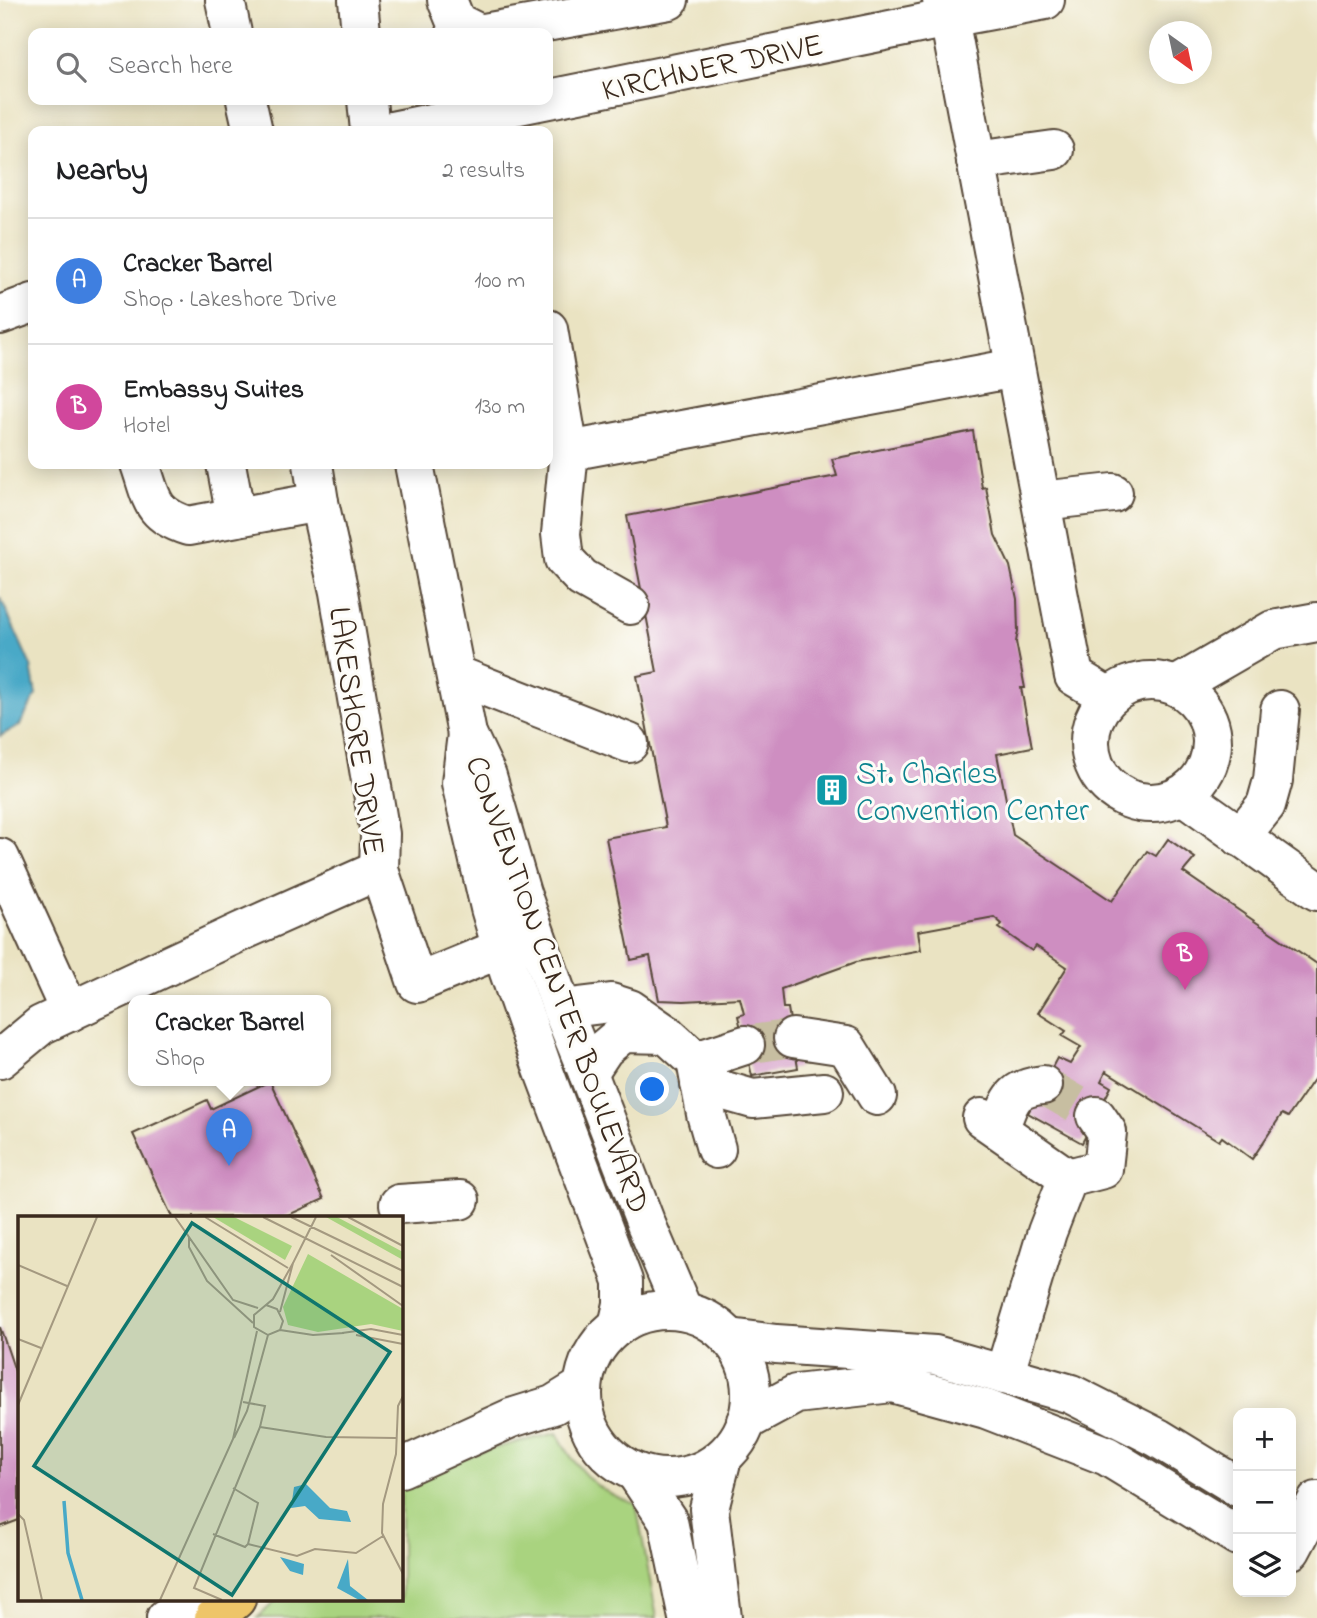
<!DOCTYPE html>
<meta charset="utf-8">
<style>
:root{--surface:#fff;--page:#f6f6f6;--text:#202124;--muted:#757577;--line:#e0e0e0;--accent:#b5179e}
body{margin:0;font-family:"Indie Flower",sans-serif;background:var(--page);color:var(--text)}
.controls{position:absolute;right:21px;bottom:21px;display:grid;overflow:hidden;border-radius:14px;box-shadow:0 4px 18px #0003}
.controls button{width:63px;height:63px;display:grid;place-items:center;padding:0;border:0;border-bottom:2px solid var(--line);background:var(--surface);color:var(--text);font:35px sans-serif}
.compass{position:absolute;left:1149px;top:21px;width:63px;height:63px;border-radius:50%;background:var(--surface);box-shadow:0 4px 18px #0003;rotate:147deg}
.you{position:absolute;left:653px;top:1090px;width:24px;height:24px;margin:-18px;border:5px solid #fff;border-radius:50%;background:#1a73e8;box-shadow:0 0 0 10px #1a73e833}
.badge{display:grid;place-items:center;width:46px;height:46px;border-radius:50%;background:var(--accent);color:#fff;font-size:23px;font-weight:700}
.pin{position:absolute;translate:-50% -58px;filter:drop-shadow(0 2px 4px #0008)}
.pin::after{content:'';position:absolute;top:37px;width:24px;height:21px;background:inherit;clip-path:polygon(0 0,100% 0,50% 100%)}
.popup{position:absolute;left:128px;top:995px;width:203px;height:91px;box-sizing:border-box;display:grid;place-content:center;border-radius:14px;background:var(--surface);filter:drop-shadow(0 2px 5px #0005);font-size:23px;white-space:nowrap;color:var(--muted)}
.popup b{font-size:26px;color:var(--text)}
.popup::after{content:'';position:absolute;left:50%;top:100%;margin-left:-14px;border:14px solid transparent;border-top-color:var(--surface)}
.list{margin:0;padding:0;list-style:none}
h2{display:flex;justify-content:space-between;align-items:center;height:91px;margin:0;padding:0 28px;font-size:30px}
h2 small{font-size:23px;font-weight:400;color:var(--muted)}
.list li{display:grid;grid-template-columns:46px 1fr auto;gap:21px;align-items:center;box-sizing:border-box;height:126px;padding:0 28px;border-top:2px solid var(--line)}
.list b{display:block;font-size:26px;white-space:nowrap}
.list p{margin:0;font-size:23px;white-space:nowrap;color:var(--muted)}
.list em{font-size:23px;font-style:normal;color:var(--muted)}
.icon{flex:none;width:38px;height:38px;fill:none;stroke:currentColor;stroke-width:2;stroke-linecap:round;stroke-linejoin:round}
.map{position:relative;flex:none;width:1317px;height:1618px;overflow:hidden}
.search{position:absolute;background:var(--surface);box-shadow:0 4px 18px #0003;left:28px;top:28px;width:525px;height:77px;display:flex;align-items:center;gap:18px;box-sizing:border-box;padding:0 24px;border-radius:14px;color:var(--muted);font-size:26px}
.panel{position:absolute;background:var(--surface);box-shadow:0 4px 18px #0003;left:28px;top:126px;width:525px;height:343px;border-radius:14px}
.map>svg:first-child{display:block}
.green{fill:#a9d37f;stroke:#727e4e;stroke-width:2}
.water{fill:#48a9c7;stroke:#426a72;stroke-width:2}
.building{fill:#ce8ec1}
.lines{fill:none;stroke-linecap:round;stroke-linejoin:round}
.minor-tunnel{stroke:#c7bea1;stroke-width:38;stroke-dasharray:38 19;stroke-linecap:butt}
.minor-casing{stroke:#554637;stroke-width:42}
.highway-casing{stroke:#554637;stroke-width:42}
.minor{stroke:#fff;stroke-width:38}
.highway{stroke:#eec569;stroke-width:38}
.labels{text-anchor:middle;stroke-width:6;stroke-linejoin:round;paint-order:stroke}
.street-label{font-size:32px;fill:#3b2a1e;stroke:#fdfcf7}
.culture-label{font-size:32px;fill:#0d838f;stroke:#fdfcf7;text-anchor:start}
.inset-river{fill:none;stroke:#48a9c7;stroke-width:3.5}
.inset-road{fill:none;stroke:#a49980;stroke-width:2}
.view{fill:#0f766e;fill-opacity:0.15;stroke:#0f766e;stroke-width:3.5}
.inset-edge{fill:none;stroke:#3b2a1e;stroke-width:3.5}
</style>
<div class="map">
<svg width="1317" height="1618" viewBox="0 0 1317 1618">
<rect width="100%" height="100%" fill="#fdfcf7"/>
<filter id="ink" filterUnits="userSpaceOnUse"><feTurbulence type="fractalNoise" baseFrequency=".0143" numOctaves="2"/><feDisplacementMap in="SourceGraphic" scale="14" xChannelSelector="R" yChannelSelector="G"/><feConvolveMatrix kernelMatrix="1 2 1 2 8 2 1 2 1" color-interpolation-filters="sRGB"/></filter>
<filter id="wash" filterUnits="userSpaceOnUse"><feTurbulence type="fractalNoise" baseFrequency=".00686" numOctaves="4" result="noise"/><feDisplacementMap in="SourceGraphic" scale="28" xChannelSelector="R" yChannelSelector="G"/><feGaussianBlur stdDeviation="1.57" result="paint"/><feColorMatrix in="noise" values="0 0 0 0 0 0 0 0 0 0 0 0 0 0 0 0 0 1.4 0 .05"/><feComposite in="paint" operator="in"/></filter>
<g filter="url(#wash)">
<rect width="100%" height="100%" fill="#eae3c2"/>
<!-- green -->
<path class="green" d="M557,1433C576,1469 595,1493 636,1504L657,1618H257L278,1599H401V1491L437,1469L482,1451Z"/>
<!-- water -->
<path class="water" d="M0,597L31,666L36,695L20,725L0,736Z"/>
<g id="blocks">
<!-- building -->
<g class="building">
<path d="M973,431L982,488L986,487L995,535L1010,566L1017,599L1018,631L1016,642L1025,688H1021L1032,747L997,754L1013,835L1112,901L1147,851L1156,856L1168,839L1195,858L1183,872L1317,964V1075L1288,1117L1282,1114L1252,1159L1222,1137L1219,1141L1106,1071L1101,1081L1111,1087L1082,1143L1028,1113L1057,1058L1070,1064L1081,1047L1062,1036L1066,1031L1038,1013L1067,967L1036,946L1032,951L999,928L1002,924L994,917L918,931L921,950L856,962L781,989L783,1008H788L798,1068L752,1076L738,1016L744,1014L740,998L684,1001L659,1000L650,956L631,960L606,838L666,827L637,676L657,672L627,516L837,476L832,459Z"/>
<path d="M270,1081L324,1199L284,1217H172L133,1134L207,1100L211,1109Z"/>
<path d="M0,1327L19,1383V1520L0,1527Z"/>
</g>
</g>
</g>
<g filter="url(#ink)">
<use href="#blocks" fill-opacity="0" stroke="#554637" stroke-width="2"/>
<g class="lines">
<!-- minor-tunnel -->
<g class="minor-tunnel">
<path d="M745,1045L793,1038"/>
<path d="M1043,1085L1096,1116"/>
</g>
<defs>
<g id="minor">
<path d="M225,0L232,33"/>
<path d="M358,0L361,33"/>
<path d="M447,0L456,22L478,33"/>
<path d="M942,0L949,18L1074,676L1109,697"/>
<path d="M484,33L669,0"/>
<path d="M246,100L253,131"/>
<path d="M367,100L370,131"/>
<path d="M391,131L949,18L1045,0"/>
<path d="M976,161L1054,150"/>
<path d="M0,315L33,303"/>
<path d="M548,329L569,451L1015,368"/>
<path d="M569,451L561,534L564,559L582,578L630,605"/>
<path d="M140,464C152,498 150,514 188,526L319,502"/>
<path d="M226,464L236,517"/>
<path d="M313,464L319,502L339,592L380,834L379,870L417,983L502,948L536,937"/>
<path d="M414,464L467,734L487,776L521,893L562,1009L588,1073L646,1224L683,1311"/>
<path d="M1041,501L1113,493"/>
<path d="M456,675L629,743"/>
<circle cx="1151" cy="742" r="61"/>
<path d="M1176,686L1273,630L1317,622"/>
<path d="M467,734L461,783L490,908L509,972L543,1069L623,1281V1304L618,1326"/>
<path d="M1183,795L1317,891"/>
<path d="M1240,837L1266,805L1273,780L1280,710"/>
<path d="M0,858L70,1012"/>
<path d="M562,1009L611,1003L630,1009L666,1034L696,1061L706,1114L716,1149"/>
<path d="M793,1038L846,1046L877,1096"/>
<path d="M0,1059L41,1025L240,932L379,870"/>
<path d="M696,1061L745,1045"/>
<path d="M588,1073L604,1049L623,1033L666,1034"/>
<path d="M700,1084L753,1099L824,1092"/>
<path d="M982,1118L1068,1178"/>
<path d="M999,1129C1011,1101 1009,1089 1043,1085"/>
<path d="M399,1204L460,1200"/>
<circle cx="667" cy="1394" r="84"/>
<path d="M730,1338L776,1344L935,1355L1071,1394L1158,1438L1238,1487"/>
<path d="M1004,1375L1047,1232L1068,1178L1103,1169L1107,1132L1096,1116"/>
<path d="M746,1421L796,1394L892,1383L986,1409L1107,1456L1238,1536"/>
<path d="M722,1458L709,1509L722,1618"/>
<path d="M401,1468L511,1418L553,1405L582,1387"/>
<path d="M636,1473L668,1521L688,1618"/>
<path d="M1291,1550L1317,1501"/>
<path d="M166,1618L204,1599"/>
</g>
<path id="highway" d="M214,1618L236,1599"/>
</defs>
<!-- minor casing -->
<use href="#minor" class="minor-casing"/>
<!-- highway casing -->
<use href="#highway" class="highway-casing"/>
<!-- minor -->
<use href="#minor" class="minor"/>
<!-- highway -->
<use href="#highway" class="highway"/>
</g>
</g>
<!-- icons -->
<defs>
<symbol id="building-square" viewBox="-11 -11 22 22"><rect x="-9" y="-9" width="18" height="18" rx="4" fill="#0f9aa8" stroke="#fdfcf7"/><path d="M-4-6H4V6H1V3H-1V6H-4ZM-2.5-4.3h1.7v1.8h-1.7ZM.8-4.3h1.7v1.8H.8ZM-2.5-1h1.7V.8h-1.7ZM.8-1h1.7V.8H.8Z" fill="#fff"/></symbol>
</defs>
<g fill-rule="evenodd">
<use href="#building-square" x="813" y="771" width="38" height="38"/>
</g>
<g class="labels">
<!-- street labels -->
<g class="street-label">
<text transform="translate(712 66) rotate(-12)" y="11">KIRCHNER DRIVE</text>
<text transform="translate(358 731) rotate(82)" y="11">LAKESHORE DRIVE</text>
<text transform="translate(559 984) rotate(70)" y="11">CONVENTION CENTER BOULEVARD</text>
</g>
<!-- culture labels -->
<g class="culture-label">
<text x="856" y="783">St. Charles<tspan x="856" dy="37">Convention Center</tspan></text>
</g>
</g>
<!-- overview -->
<g transform="translate(18 1216)">
<rect width="385" height="385" fill="#eae3c2"/>
<path d="M195,1H216L274,30L267,44ZM308,1H319L385,36V44ZM290,38L385,93V115L353,108L300,116L270,109L265,91Z" fill="#a9d37f"/>
<path d="M288,268L312,292L329,295L333,306L301,303L287,290L273,292L276,271ZM262,341L286,348L285,359L272,355ZM330,343L332,370L350,384H341L319,372Z" fill="#48a9c7"/>
<path class="inset-river" d="M46,285L50,337L64,384"/>
<path class="inset-road" d="M157,1L215,84L240,92M187,1L270,52M245,1L385,71M273,1L385,55M330,1L385,30M171,21V31L189,65L235,107M313,39L385,90M0,49L49,70M248,89L259,93L265,105L262,114L250,119L236,111V99L255,83L275,47M262,96L275,47L298,1M262,114L295,119L326,117M324,117L353,113L385,119M338,119L385,128M0,123L23,132M385,180L380,190L378,238L365,288L364,317L385,358M0,189L79,1M242,211L308,221L378,222M216,222L229,195L250,119M0,298L6,304L24,384M195,318L227,331L230,328L240,287L215,272M230,328L279,340L297,333L338,337L365,320M142,384L215,223L239,115M204,384L176,372L242,211L247,190L225,186"/>
<path class="view" d="M174,7L372,136L214,379L16,250Z"/>
<rect width="385" height="385" class="inset-edge"/>
</g>
</svg>
<div class="controls">
<button>+</button>
<button>−</button>
<button><svg class="icon" aria-label="layers" viewBox="0 0 24 24"><path d="M12 4l9 5-9 5-9-5zM3 14l9 5 9-5"/></svg></button>
</div>
<svg class="compass" viewBox="-18 -18 36 36"><path d="M0-13l5 13h-10z" fill="#e53935"/><path d="M0 13l5-13h-10z" fill="#757577"/></svg>
<div class="you"></div>
<div class="pin badge" style="left:229px;top:1166px;background:#3f7fe0">A</div>
<div class="popup"><b>Cracker Barrel</b>Shop</div>
<div class="pin badge" style="left:1185px;top:990px;background:#d1479c">B</div>
<div class="search"><svg class="icon" aria-label="search" viewBox="0 0 24 24"><circle cx="10" cy="10" r="6"/><path d="M15 15l6 6"/></svg>Search here</div>
<section class="panel">
<h2>Nearby<small>2 results</small></h2>
<ul class="list">
<li><span class="badge" style="background:#3f7fe0">A</span><div><b>Cracker Barrel</b><p>Shop · Lakeshore Drive</p></div><em>100 m</em></li>
<li><span class="badge" style="background:#d1479c">B</span><div><b>Embassy Suites</b><p>Hotel</p></div><em>130 m</em></li>
</ul>
</section>
</div>
